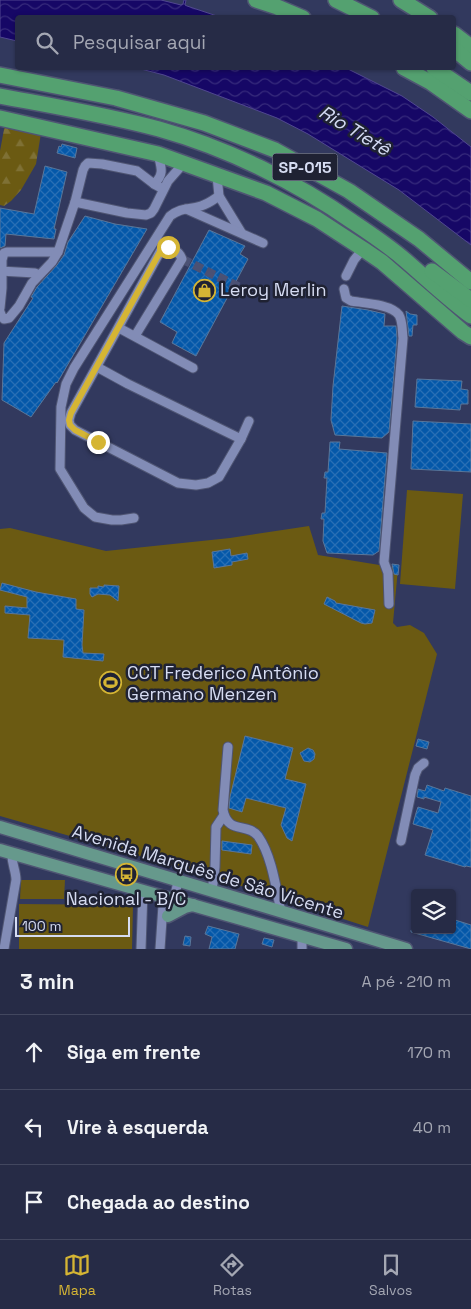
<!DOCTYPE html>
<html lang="pt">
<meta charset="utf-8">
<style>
:root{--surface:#262b46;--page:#323751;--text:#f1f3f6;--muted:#a4a7b3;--line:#42475f;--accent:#d5b534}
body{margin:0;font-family:"Space Grotesk",sans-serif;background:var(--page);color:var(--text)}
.controls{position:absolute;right:15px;bottom:15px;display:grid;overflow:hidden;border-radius:5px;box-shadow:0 1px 4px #0004}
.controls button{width:45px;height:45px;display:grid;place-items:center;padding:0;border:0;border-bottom:1px solid var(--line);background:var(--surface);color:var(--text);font:25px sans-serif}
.scale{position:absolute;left:15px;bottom:12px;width:115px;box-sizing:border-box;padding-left:5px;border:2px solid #d6dcf2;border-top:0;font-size:14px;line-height:18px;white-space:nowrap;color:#d6dcf2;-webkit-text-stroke:4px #1f2233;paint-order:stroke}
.stop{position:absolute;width:15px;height:15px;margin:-11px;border:4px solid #d5b534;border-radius:50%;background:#fff}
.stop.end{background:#d5b534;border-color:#fff;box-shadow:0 1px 5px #0008}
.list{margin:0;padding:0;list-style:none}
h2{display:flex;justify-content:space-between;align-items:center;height:65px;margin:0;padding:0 20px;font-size:21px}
h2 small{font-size:16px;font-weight:400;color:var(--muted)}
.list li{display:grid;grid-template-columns:32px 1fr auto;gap:15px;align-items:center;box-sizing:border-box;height:75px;padding:0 20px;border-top:1px solid var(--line)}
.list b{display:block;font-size:19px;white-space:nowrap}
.list em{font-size:16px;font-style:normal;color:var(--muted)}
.icon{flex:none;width:28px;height:28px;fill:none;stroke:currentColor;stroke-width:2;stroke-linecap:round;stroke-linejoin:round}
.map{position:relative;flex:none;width:471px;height:949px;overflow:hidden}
.search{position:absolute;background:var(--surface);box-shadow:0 1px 4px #0004;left:15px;right:15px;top:15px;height:55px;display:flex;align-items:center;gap:12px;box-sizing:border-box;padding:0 18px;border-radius:5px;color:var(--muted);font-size:19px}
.sheet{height:290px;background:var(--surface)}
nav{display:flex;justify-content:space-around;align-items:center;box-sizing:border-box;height:70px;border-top:1px solid var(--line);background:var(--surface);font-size:14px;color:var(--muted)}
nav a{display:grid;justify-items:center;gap:2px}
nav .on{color:var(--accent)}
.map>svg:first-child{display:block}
.forest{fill:url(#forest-firs)}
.pitch{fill:#6b5a12}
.water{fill:url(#water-waves);stroke:#504790}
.building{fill:url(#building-cross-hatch);stroke:#5a7699}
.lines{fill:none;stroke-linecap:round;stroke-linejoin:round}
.minor-tunnel{stroke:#4b5174;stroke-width:9;stroke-dasharray:9 4.5;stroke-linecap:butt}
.minor-casing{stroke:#4f5573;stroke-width:11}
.major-casing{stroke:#4f5573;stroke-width:15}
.highway-casing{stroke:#4f5573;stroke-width:18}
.minor{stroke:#828cb6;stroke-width:9}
.major{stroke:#66998c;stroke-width:12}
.highway{stroke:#54a170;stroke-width:15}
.route{stroke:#d5b534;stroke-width:6}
.labels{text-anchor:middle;stroke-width:5;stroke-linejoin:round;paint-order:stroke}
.shield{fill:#1f2233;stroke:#9fa4b9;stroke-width:1}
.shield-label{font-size:16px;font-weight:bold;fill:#d6dcf2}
.poi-label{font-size:18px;fill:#d6dcf2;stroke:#1f2233;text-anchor:start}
.street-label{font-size:18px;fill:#d6dcf2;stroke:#1f2233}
.water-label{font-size:19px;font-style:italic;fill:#d2d9f2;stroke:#1f2233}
</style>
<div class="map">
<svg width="471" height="949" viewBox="0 0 471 949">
<defs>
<pattern id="forest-firs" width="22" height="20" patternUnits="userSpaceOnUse" patternTransform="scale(1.25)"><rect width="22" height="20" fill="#6b5a12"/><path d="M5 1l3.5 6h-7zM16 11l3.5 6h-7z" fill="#7f7135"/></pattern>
<pattern id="water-waves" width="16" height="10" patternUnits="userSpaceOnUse" patternTransform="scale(1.25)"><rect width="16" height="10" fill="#160766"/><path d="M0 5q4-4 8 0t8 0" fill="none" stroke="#372b7c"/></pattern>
<pattern id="building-cross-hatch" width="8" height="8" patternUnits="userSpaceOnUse" patternTransform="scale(1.25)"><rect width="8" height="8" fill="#0458a9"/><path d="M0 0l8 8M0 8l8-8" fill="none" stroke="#286fb5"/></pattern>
</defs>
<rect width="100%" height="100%" fill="#32395e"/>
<!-- forest -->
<path class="forest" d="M5,124L41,133L36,164L21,190L11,201L4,206L0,205V151Z"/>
<!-- pitch -->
<g class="pitch">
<path d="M407,490L463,494L455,589L400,584Z"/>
<path d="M309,526L318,555L398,568L393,623L397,627L410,625L424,633L437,654L368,927L213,877L0,816V529L10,528L106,551L230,538Z"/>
<path d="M21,880H65L64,899H20Z"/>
<path d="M19,904L133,905L132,949H19Z"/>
</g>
<!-- water -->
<g class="water">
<path d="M0,0H161L181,5L183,4L184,0H186L185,5L187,6L220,17L18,18L17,41L0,37Z"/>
<path d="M137,68H346L402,96L433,117L471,147V245L399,190L308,134L277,118L164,75Z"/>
</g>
<!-- building -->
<g class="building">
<path d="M62,144L77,148L75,158L57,153L59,146L61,147Z"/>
<path d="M45,166L67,172L54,229H56L54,239L6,234L5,246L0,248V208L34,214Z"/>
<path d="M85,216L115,224L147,229L57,383L56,382L31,417L2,400L4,343L33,298L31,297L37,287L57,265L64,255L68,242Z"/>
<path d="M209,230L245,246L240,254L248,259L196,356L172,343L177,332L160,322Z"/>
<path d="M342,306L368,310L385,314L384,326H396L397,338L389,432L382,438L335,435L331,420L333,386Z"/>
<path d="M406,311L410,314L417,315V325H413L412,336H409Z"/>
<path d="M417,379L462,381L461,389L468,390V404H461L460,410L415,407Z"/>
<path d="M413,421L471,424V472L411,469Z"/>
<path d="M330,442H340L339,449L387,453L379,551L373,555L327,553L323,541L324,519H321L322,513H325L327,478H324L325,472H328Z"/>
<path d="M230,549L231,556L247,553L248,559L232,562V565L214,568L212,552Z"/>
<path d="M392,564L399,565L398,575L394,574Z"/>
<path d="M2,583L36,592L76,599V609L84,610L82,645L83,653L104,654L103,661L63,657L64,640L28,638L30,615L5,613V606L27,608V597L0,590Z"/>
<path d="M104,585L119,586L118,601L110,595L98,594L92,597L90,594V588H98V586L104,587Z"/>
<path d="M327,597L335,601L336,603L375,610L372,623L365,624L361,623L324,604Z"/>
<path d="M245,736L293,748L285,779L306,784L292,841L287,838L281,825L286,808L246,798L242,812L229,808L230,797Z"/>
<path d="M418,739L429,742L427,749L416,746Z"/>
<path d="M308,748L313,750L315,754L314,759L310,762L304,761L300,753Z"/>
<path d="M427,785L444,791L445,788L471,796V867L466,866L465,867L425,855L433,830L413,824L416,813L418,807L438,813L441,802L424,797V799L417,797L418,789L425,791Z"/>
<path d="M222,841L252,845L251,854L222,850Z"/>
<path d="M452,919L471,925V949L411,932V930H452Z"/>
<path d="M208,926L239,934L235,949H209L212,937L205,934Z"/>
<path d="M185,936L191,937L190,946L183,945Z"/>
<path d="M264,938L274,940L272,947L262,944Z"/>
</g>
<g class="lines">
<!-- minor-tunnel -->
<path class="minor-tunnel" d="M182,259L251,293"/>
<defs>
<g id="minor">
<path d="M217,176L219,196L241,232"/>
<path d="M154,184C165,174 161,167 158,154"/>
<path d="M75,202L127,213L146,215L151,213L154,209L168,181L183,164"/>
<path d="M186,209L263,243"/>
<path d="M0,271L35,273L39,275"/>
<path d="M346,276L354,260L363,249"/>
<path d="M344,289L346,298L351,301C363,303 391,304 399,315C403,322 402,331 403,338L384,562L388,573L389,604"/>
<path d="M0,308L2,288V260L4,253L7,252H58"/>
<path d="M0,312L2,317L4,319L9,318L19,306L32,283L52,262L58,252L75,202L83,170L85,166L88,163L102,164L137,171L154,184L163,189"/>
<path d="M119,328L193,368"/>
<path d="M135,336L182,259C179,251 169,244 161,250L71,413L69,420L70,425L75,430L178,483L196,485L208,483L219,477L241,439L249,421"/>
<path d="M97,367L128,384L241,439"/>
<path d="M134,518L121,520H112L95,517L84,508L60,469L61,407L66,384L74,368L170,216C182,207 188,210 201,206C208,204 213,200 219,196"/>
<path d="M228,747L223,810C228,835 247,822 258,836C272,856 276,888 281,912"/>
<path d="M401,841L415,775L418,768L424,763"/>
<path d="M212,891L215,867L216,827L224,815"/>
<path d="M157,895L161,898L163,905L160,949"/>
<path d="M173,905L178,881"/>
<path d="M302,936V949"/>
<path d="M4,949L16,880C16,870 11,863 12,853"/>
<path d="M141,949L143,890"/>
</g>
<g id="major">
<path d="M0,827L406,949"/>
<path d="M0,850L346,949"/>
<path d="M168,916L185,907L193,905"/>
</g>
<g id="highway">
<path d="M256,0L277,7L303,18"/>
<path d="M336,0L372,18"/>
<path d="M401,0L430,18"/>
<path d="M454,34L471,47"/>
<path d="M454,49L471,63"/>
<path d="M404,68L430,82L471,111"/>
<path d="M434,68L471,93"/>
<path d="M0,75L116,98L204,123L275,150L349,191L419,239L471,282"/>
<path d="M0,96C53,106 107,115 159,129C227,148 296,182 353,222C371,234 389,246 405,260C427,279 448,299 471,316"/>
<path d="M0,118L158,154L266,193L317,219L363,249L382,262L463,332L471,337"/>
<path d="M432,271L471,300"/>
</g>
</defs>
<!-- minor casing -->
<use href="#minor" class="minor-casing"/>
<!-- major casing -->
<use href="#major" class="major-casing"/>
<!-- highway casing -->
<use href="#highway" class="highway-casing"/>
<!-- minor -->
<use href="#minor" class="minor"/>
<!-- major -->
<use href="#major" class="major"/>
<!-- highway -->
<use href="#highway" class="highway"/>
</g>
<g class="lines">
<!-- route -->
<path class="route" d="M98,442L75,430L70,425L69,420L71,413L161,250L165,247H168"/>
</g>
<!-- icons -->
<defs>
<symbol id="shop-ring" viewBox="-11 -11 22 22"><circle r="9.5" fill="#1f2233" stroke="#d5b534" stroke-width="1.5"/><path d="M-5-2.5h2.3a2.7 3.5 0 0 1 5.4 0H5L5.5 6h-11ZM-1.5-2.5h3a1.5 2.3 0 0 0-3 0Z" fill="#d5b534"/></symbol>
<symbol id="stadium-ring" viewBox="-11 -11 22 22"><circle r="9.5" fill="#1f2233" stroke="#d5b534" stroke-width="1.5"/><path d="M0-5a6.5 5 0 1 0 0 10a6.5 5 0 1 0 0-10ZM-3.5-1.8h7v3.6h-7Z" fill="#d5b534"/></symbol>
<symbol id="bus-ring" viewBox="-11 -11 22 22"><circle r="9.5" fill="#1f2233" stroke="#d5b534" stroke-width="1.5"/><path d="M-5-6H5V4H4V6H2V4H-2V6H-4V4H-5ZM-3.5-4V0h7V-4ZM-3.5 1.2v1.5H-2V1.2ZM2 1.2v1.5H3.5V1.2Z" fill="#d5b534"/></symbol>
</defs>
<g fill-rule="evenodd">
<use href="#shop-ring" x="192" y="278" width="25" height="25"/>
<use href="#stadium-ring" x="98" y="670" width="25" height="25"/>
<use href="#bus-ring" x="114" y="862" width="25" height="25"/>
</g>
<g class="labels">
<!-- shield labels -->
<rect class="shield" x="272.5" y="153.5" width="65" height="27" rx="4"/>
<g class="shield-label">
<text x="305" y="173">SP-015</text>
</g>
<!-- poi labels -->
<g class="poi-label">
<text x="220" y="296">Leroy Merlin</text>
<text x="127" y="679">CCT Frederico Antônio<tspan x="127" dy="21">Germano Menzen</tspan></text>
<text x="126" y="905" text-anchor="middle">Nacional - B/C</text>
</g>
<!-- street labels -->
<g class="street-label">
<text transform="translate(208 872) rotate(17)" y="6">Avenida Marquês de São Vicente</text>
</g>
<!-- water labels -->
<g class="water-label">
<text transform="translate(355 130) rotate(31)" y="7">Rio Tietê</text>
</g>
</g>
</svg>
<div class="controls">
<button><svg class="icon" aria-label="layers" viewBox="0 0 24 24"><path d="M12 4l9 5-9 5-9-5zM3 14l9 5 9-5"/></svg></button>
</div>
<div class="scale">100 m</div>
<div class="stop" style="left:168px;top:247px"></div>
<div class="stop end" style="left:98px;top:442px"></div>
<div class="search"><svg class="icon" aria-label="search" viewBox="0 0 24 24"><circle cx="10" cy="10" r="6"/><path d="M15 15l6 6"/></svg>Pesquisar aqui</div>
</div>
<section class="sheet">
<h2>3 min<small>A pé · 210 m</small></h2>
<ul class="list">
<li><svg class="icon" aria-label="ahead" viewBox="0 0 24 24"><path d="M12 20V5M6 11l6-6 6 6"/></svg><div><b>Siga em frente</b></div><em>170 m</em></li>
<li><svg class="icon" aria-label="left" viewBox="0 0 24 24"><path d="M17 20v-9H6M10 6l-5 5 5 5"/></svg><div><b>Vire à esquerda</b></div><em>40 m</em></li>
<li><svg class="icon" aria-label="arrive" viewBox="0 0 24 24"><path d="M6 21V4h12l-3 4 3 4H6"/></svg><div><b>Chegada ao destino</b></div></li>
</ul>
</section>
<nav>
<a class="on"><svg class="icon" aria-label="map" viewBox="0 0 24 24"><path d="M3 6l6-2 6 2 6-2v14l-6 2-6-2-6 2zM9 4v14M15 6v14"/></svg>Mapa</a>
<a><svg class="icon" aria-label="directions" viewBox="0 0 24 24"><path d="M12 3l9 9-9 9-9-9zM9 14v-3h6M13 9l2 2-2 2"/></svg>Rotas</a>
<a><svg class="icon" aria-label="saved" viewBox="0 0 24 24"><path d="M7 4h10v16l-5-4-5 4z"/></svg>Salvos</a>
</nav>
